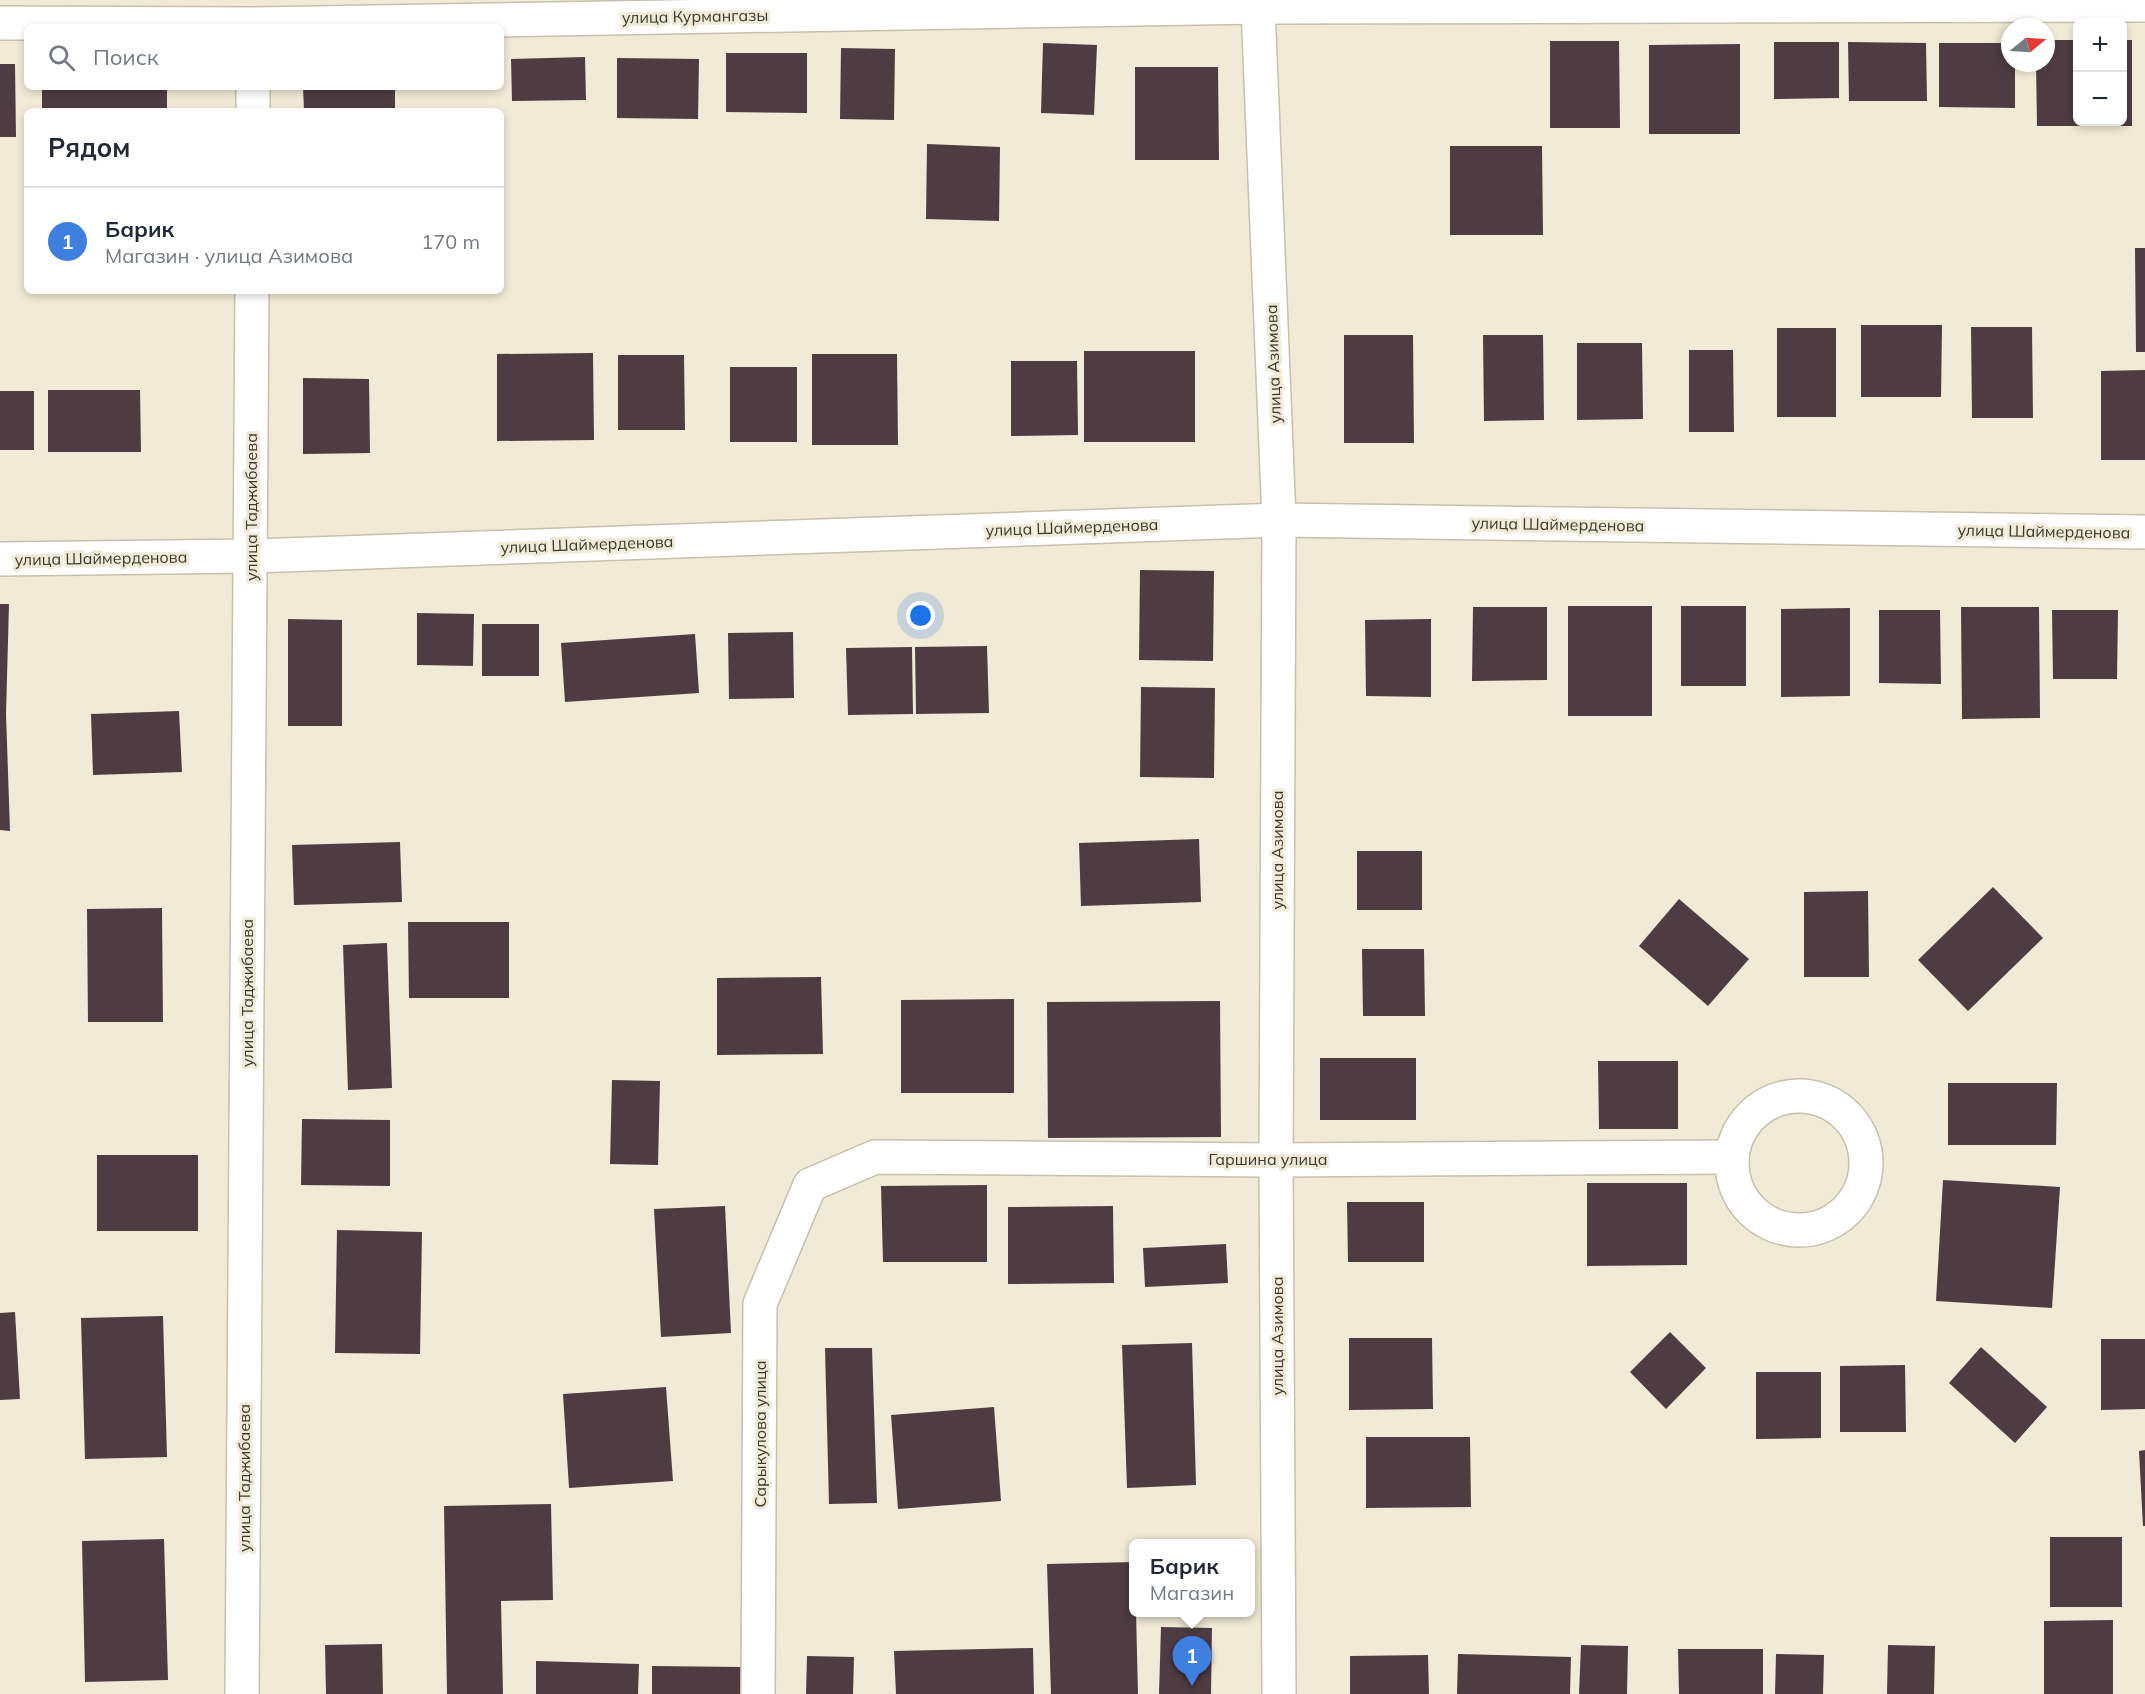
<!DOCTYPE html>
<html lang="ru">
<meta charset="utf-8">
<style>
:root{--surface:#fff;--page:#f2f2f3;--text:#1f2937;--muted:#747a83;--line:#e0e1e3;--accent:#d93025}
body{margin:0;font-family:Mulish,sans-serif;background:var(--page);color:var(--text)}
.controls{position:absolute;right:18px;top:18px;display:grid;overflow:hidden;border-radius:9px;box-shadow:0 3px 9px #0003}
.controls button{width:54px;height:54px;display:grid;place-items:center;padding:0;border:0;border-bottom:2px solid var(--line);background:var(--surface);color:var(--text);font:30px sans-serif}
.compass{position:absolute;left:2001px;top:18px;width:54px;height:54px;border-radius:50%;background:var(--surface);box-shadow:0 3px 9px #0003;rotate:72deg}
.you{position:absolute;left:921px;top:616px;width:21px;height:21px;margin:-15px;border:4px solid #fff;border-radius:50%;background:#1a73e8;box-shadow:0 0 0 9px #1a73e833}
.badge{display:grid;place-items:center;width:39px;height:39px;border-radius:50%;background:var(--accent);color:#fff;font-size:20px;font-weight:700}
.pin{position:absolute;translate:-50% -50px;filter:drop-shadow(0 2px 3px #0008)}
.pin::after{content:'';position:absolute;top:32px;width:21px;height:18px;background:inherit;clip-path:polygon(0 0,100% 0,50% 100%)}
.popup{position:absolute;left:1129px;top:1539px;width:126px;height:78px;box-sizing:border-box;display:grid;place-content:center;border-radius:9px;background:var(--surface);filter:drop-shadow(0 2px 4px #0005);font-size:20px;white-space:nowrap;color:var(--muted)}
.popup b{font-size:22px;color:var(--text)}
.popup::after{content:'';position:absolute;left:50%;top:100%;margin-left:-12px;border:12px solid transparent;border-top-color:var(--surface)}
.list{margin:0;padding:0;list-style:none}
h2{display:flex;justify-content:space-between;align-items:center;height:78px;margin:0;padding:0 24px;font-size:26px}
h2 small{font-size:20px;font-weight:400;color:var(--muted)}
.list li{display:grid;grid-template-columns:39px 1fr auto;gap:18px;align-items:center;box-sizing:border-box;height:108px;padding:0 24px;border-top:2px solid var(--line)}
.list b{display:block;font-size:22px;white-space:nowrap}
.list p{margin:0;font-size:20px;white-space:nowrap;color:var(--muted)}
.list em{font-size:20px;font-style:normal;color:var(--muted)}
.icon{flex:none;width:33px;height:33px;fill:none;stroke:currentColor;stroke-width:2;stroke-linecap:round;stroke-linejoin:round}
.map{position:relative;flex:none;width:2145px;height:1694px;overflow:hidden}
.search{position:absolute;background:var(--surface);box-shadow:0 3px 9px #0003;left:24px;top:24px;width:480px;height:66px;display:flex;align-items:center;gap:15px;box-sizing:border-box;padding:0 21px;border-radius:9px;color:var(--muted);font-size:22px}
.panel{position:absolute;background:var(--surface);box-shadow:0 3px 9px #0003;left:24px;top:108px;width:480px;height:186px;border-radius:9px}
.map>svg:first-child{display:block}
.building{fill:#4f3c43}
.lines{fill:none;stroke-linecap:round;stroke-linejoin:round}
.street-casing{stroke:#c6c0ad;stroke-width:36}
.street{stroke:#fff;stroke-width:33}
.labels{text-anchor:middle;stroke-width:6;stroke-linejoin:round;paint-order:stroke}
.street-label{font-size:16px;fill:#3a3830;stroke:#f0ead6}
</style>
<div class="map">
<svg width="2145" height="1694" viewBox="0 0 2145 1694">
<rect width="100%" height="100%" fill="#f0ead6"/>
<!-- building -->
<g class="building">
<path d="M2046,40H2078V122H2122V40H2132V126H2037L2036,63H2046Z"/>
<path d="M1550,41H1619L1620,128H1550Z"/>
<path d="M1774,42H1839V98L1774,99Z"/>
<path d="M1848,42L1926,43L1927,101H1849Z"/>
<path d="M1043,43L1097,45L1094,115L1041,113Z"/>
<path d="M1939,43H2010V63H2015V108L1939,107Z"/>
<path d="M1740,44V134H1649V45Z"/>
<path d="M841,48L895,49L894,120L840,119Z"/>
<path d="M726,53H807V113L726,112Z"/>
<path d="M585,57L586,100L512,101L511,59Z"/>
<path d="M617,58L699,59L698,119L617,118Z"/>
<path d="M0,64H15L16,137H0Z"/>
<path d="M1135,67H1218L1219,160H1135Z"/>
<rect x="42" y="87" width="125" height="24"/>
<path d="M303,87H395V111H304Z"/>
<path d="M927,144L1000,147L999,221L926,219Z"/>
<path d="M1450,146H1542L1543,235H1450Z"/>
<path d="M2135,248H2145V352H2136Z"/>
<path d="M1861,325H1942L1941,397H1861Z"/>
<path d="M1971,327H2032L2033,418H1972Z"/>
<rect x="1777" y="328" width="59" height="89"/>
<path d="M1344,335H1413L1414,443H1344Z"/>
<path d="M1483,335H1543L1544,420L1484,421Z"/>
<path d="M1577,343H1642L1643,419L1577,420Z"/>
<path d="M1689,350H1733L1734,432H1689Z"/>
<rect x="1084" y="351" width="111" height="91"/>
<path d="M593,353L594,440L497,441V354Z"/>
<path d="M812,354H897L898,445H812Z"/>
<path d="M618,355H684L685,430H618Z"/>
<path d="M1011,361H1077L1078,435L1011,436Z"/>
<rect x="730" y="367" width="67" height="75"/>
<path d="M2145,370V460H2101V371Z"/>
<path d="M303,378L369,379L370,453L303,454Z"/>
<path d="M48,390H140L141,452H48Z"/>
<rect x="0" y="391" width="34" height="59"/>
<path d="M1140,570L1214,571L1213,661L1139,660Z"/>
<path d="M0,604H9L6,714L10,831L0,830Z"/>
<rect x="1568" y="606" width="84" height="110"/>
<rect x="1681" y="606" width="65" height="80"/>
<path d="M1473,607H1547V680L1472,681Z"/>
<path d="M1961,607H2039L2040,718L1962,719Z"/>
<path d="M1850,608V696L1781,697V609Z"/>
<path d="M1879,610H1940L1941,684L1879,683Z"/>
<path d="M2052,610H2118L2117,679H2053Z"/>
<path d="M417,613L474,614L473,666L417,665Z"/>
<path d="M288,619L342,620V726H288Z"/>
<path d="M1431,619V697L1366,696L1365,620Z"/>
<rect x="482" y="624" width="57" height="52"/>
<path d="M793,632L794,698L729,699L728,633Z"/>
<path d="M695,634L699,693L565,702L561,643Z"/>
<path d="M987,646L989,713L916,714L915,647Z"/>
<path d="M912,647L913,714L848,715L846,648Z"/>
<path d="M1141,687L1215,688L1214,778L1140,777Z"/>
<path d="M179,711L182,772L93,775L91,714Z"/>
<path d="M1199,839L1201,902L1081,906L1079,843Z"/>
<path d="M400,842L402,902L294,905L292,845Z"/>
<rect x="1357" y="851" width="65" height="59"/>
<path d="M1993,887L2043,938L1968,1011L1918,960Z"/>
<path d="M1868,891L1869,977H1804V892Z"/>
<path d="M1679,899L1749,959L1708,1006L1639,946Z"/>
<path d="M162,908L163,1022H88L87,909Z"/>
<path d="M408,922H509V998H409Z"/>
<path d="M387,943L392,1088L348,1090L343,945Z"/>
<path d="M1362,949H1424L1425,1016H1363Z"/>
<path d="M821,977L823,1054L717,1055V978Z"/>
<path d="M1014,999V1093H901V1000Z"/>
<path d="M1220,1001L1221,1137L1048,1138L1047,1002Z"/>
<rect x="1320" y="1058" width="96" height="62"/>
<path d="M1598,1061H1678V1129H1599Z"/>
<path d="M612,1080L660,1081L658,1165L610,1164Z"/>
<path d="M1948,1083H2057L2056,1145H1948Z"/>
<path d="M302,1119L390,1120V1186L301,1185Z"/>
<rect x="97" y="1155" width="101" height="76"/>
<path d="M1943,1180L2060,1187L2052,1308L1936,1301Z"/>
<path d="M1587,1183H1687V1265L1587,1266Z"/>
<path d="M987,1185V1262H883L881,1186Z"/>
<path d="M1347,1202H1424V1262H1348Z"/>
<path d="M725,1206L731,1333L661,1337L654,1209Z"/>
<path d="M1113,1206L1114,1283L1008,1284V1207Z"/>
<path d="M337,1230L422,1232L420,1354L335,1353Z"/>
<path d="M1226,1244L1228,1283L1145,1287L1143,1248Z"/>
<path d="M15,1312L20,1399L0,1400V1313Z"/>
<path d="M163,1316L167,1457L85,1459L81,1318Z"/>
<path d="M1670,1332L1706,1368L1666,1409L1630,1372Z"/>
<path d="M1349,1338H1432L1433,1409L1349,1410Z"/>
<path d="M2101,1339H2145V1409L2101,1410Z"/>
<path d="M1192,1343L1196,1485L1127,1488L1122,1345Z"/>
<path d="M1981,1347L2047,1407L2015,1443L1949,1383Z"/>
<path d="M825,1348H872L877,1503L829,1504Z"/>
<path d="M1905,1365L1906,1432H1840V1366Z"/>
<path d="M1756,1372H1821V1438L1756,1439Z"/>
<path d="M666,1387L673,1481L569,1488L563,1394Z"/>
<path d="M994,1407L1001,1501L898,1509L891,1415Z"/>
<path d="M1366,1437H1470L1471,1507L1366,1508Z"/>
<path d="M2145,1450V1526H2143L2139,1451Z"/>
<path d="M551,1504L553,1600L501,1601L503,1694H447L444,1506Z"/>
<rect x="2050" y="1537" width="72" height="70"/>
<path d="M164,1539L168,1680L85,1682L82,1541Z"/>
<path d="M1134,1562V1612H1136L1138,1694H1051L1047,1564Z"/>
<path d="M2113,1620V1694H2044V1621Z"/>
<path d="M1161,1627L1212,1628L1211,1694H1159Z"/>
<path d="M382,1644L383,1694H326L325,1645Z"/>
<path d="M1581,1645L1628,1646L1627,1694H1579Z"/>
<path d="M1888,1645L1935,1646L1934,1694H1887Z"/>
<path d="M1033,1648L1034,1694H896L894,1651Z"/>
<path d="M1678,1649H1763V1694H1679Z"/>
<path d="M1458,1654L1571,1657L1570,1694H1457Z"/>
<path d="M1776,1654L1824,1655L1823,1694H1775Z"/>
<path d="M1428,1655L1429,1694H1350V1656Z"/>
<path d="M807,1656L854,1657L853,1694H806Z"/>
<path d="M536,1661L639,1664L638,1694H536Z"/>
<path d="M652,1666L741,1667L740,1694H652Z"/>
</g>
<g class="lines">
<defs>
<g id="street">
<path d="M1258,7L1279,520L1276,1160L1279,1694"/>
<path d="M0,23L253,24L1258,7L2145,5"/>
<path d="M253,111V87"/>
<path d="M0,559L251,556L1279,520L2145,532"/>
<circle cx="1799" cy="1163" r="67"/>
<path d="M242,1694L252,291"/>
<path d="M758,1694L760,1304L810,1185L875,1157L1276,1160L1731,1157"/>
</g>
</defs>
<!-- street casing -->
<use href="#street" class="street-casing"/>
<!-- street -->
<use href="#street" class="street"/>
</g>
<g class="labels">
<!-- street labels -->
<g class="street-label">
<text transform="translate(695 16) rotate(-1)" y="6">улица Курмангазы</text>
<text transform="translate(1273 364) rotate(-92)" y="6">улица Азимова</text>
<text transform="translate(251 507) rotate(-90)" y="6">улица Таджибаева</text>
<text transform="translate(1558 524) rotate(1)" y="6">улица Шаймерденова</text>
<text transform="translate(1072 527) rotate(-2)" y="6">улица Шаймерденова</text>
<text transform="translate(2044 531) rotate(1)" y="6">улица Шаймерденова</text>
<text transform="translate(587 544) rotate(-2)" y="6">улица Шаймерденова</text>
<text transform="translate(101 558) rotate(-1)" y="6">улица Шаймерденова</text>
<text transform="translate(1277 850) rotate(-90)" y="6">улица Азимова</text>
<text transform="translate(247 993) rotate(-90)" y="6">улица Таджибаева</text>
<text x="1268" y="1165">Гаршина улица</text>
<text transform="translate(1277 1336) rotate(-90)" y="6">улица Азимова</text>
<text transform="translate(760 1434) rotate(-90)" y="6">Сарыкулова улица</text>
<text transform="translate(244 1478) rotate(-90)" y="6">улица Таджибаева</text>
</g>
</g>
</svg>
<div class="controls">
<button>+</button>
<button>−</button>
</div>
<svg class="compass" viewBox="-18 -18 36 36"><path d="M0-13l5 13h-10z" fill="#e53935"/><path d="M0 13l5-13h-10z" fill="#747a83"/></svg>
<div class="you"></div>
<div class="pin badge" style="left:1192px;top:1686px;background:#3f7fe0">1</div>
<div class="popup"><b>Барик</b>Магазин</div>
<div class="search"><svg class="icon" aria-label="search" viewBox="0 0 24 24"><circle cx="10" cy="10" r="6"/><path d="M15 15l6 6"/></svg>Поиск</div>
<section class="panel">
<h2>Рядом<small></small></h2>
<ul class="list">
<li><span class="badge" style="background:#3f7fe0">1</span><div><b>Барик</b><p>Магазин · улица Азимова</p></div><em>170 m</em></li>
</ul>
</section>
</div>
